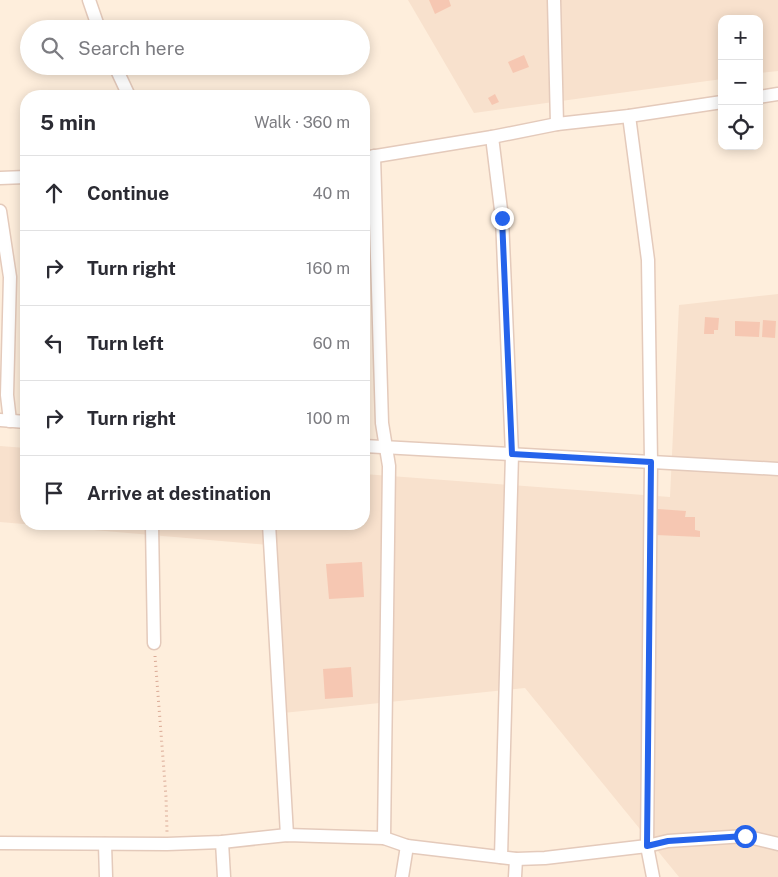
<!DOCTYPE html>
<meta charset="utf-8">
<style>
:root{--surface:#fff;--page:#f2f2f3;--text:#2b2b33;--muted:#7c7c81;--line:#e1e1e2}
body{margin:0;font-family:"Public Sans",sans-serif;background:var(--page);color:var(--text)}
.controls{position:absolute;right:15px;top:15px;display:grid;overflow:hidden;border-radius:10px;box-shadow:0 2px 12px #0003}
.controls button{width:45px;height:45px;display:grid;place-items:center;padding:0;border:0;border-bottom:1px solid var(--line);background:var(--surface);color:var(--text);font:25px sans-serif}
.stop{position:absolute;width:15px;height:15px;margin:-11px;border:4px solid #2563eb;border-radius:50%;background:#fff}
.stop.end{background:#2563eb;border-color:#fff;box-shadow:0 1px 5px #0008}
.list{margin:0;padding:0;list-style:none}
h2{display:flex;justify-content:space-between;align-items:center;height:65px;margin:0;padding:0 20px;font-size:21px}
h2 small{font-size:16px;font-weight:400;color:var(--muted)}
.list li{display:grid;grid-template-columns:32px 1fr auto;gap:15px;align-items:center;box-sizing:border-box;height:75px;padding:0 20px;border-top:1px solid var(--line)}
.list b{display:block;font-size:19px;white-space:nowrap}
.list em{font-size:16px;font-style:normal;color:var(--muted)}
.icon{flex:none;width:28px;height:28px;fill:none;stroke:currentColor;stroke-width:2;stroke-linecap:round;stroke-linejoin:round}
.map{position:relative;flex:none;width:778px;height:877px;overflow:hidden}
.search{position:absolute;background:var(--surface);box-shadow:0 2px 12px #0003;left:20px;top:20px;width:350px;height:55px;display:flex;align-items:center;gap:12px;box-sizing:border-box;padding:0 18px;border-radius:28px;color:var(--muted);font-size:19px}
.panel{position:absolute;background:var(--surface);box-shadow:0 2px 12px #0003;left:20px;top:90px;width:350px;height:440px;border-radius:20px}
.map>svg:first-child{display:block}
.residential{fill:#f8e1cd}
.building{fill:#f6c7b2}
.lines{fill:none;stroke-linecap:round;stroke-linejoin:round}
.street-casing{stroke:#e4cabb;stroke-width:15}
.path{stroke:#daaa96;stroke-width:3;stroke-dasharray:1 4;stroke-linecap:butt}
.street{stroke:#fff;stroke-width:12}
.route{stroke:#2563eb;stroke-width:6}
</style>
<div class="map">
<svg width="778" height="877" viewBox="0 0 778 877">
<rect width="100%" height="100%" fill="#feeedc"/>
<!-- residential -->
<g class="residential">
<path d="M408,0H778V71L759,73V19H722V79L474,113Z"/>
<path d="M778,294V877H679L525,688L283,713L269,545L0,522V446L26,448V524H364V474L670,497L679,305Z"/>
</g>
<!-- building -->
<g class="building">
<path d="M429,0H449L451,6L435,14Z"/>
<path d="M524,55L529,67L513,73L508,62Z"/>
<path d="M495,94L499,102L492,105L488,98Z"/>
<path d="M705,317L719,318L718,330H714V334H704Z"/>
<path d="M763,320L776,321L775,338L762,337Z"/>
<path d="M735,321L760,322L759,337L735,336Z"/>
<path d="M658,509L686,511L685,517H695V530L700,531V537L656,535Z"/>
<path d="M362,562L364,597L329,599L326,564Z"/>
<path d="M351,667L353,697L325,699L323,669Z"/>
</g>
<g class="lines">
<defs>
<g id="street">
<path d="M89,0L99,29"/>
<path d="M554,0L557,124"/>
<path d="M115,66L129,96"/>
<path d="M759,97L778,94"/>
<path d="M629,116L648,260L651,462L647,846L653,877"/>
<path d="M492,137L502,218L512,454L501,857"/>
<path d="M374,156L382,423L389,466L384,838"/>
<path d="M364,158L492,137L557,124L629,116L722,102"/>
<path d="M0,178L26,177"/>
<path d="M0,211L10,277L7,395L10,421"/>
<path d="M0,420L26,422"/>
<path d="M364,446L778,469"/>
<path d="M152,524L154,643"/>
<path d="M269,524L287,835"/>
<path d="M222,842L224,877"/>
<path d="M0,843L167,844L222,842L287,835L384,838L407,846L516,859L545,858L647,846L668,841L745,836L778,844"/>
<path d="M105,844L106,877"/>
<path d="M402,877L407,846"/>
<path d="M515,877L516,859"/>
</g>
</defs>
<!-- street casing -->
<use href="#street" class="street-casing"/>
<!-- path -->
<path class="path" d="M155,656L166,797L167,832"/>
<!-- street -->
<use href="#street" class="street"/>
</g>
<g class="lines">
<!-- route -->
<path class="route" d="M502,218L512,454L651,462L647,846L668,841L745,836"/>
</g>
</svg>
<div class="controls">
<button>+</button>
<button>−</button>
<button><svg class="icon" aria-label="locate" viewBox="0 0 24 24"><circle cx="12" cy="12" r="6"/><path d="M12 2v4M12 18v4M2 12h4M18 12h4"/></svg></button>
</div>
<div class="stop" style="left:745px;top:836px"></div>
<div class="stop end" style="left:502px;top:218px"></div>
<div class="search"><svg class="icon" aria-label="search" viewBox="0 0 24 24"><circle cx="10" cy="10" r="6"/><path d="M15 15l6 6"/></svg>Search here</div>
<section class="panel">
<h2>5 min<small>Walk · 360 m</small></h2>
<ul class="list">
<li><svg class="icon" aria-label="ahead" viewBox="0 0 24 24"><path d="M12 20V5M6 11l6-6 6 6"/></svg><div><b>Continue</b></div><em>40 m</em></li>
<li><svg class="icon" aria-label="right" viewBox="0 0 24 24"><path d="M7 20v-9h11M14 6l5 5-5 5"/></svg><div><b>Turn right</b></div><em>160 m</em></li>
<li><svg class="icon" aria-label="left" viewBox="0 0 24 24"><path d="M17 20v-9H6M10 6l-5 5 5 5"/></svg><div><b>Turn left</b></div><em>60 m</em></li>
<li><svg class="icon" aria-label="right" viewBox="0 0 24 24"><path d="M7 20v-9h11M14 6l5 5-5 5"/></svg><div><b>Turn right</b></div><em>100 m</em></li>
<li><svg class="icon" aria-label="arrive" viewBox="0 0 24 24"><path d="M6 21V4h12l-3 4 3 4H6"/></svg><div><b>Arrive at destination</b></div></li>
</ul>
</section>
</div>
